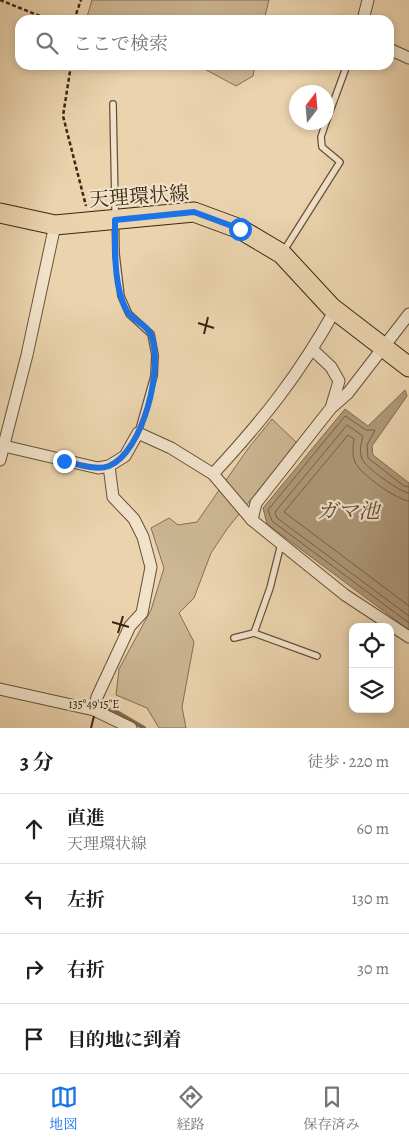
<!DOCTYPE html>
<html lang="ja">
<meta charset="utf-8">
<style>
:root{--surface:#fff;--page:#f2f2f2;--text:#202124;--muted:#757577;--line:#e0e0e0;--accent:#1a73e8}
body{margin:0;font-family:Alegreya,"Noto Serif JP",serif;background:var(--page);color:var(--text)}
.controls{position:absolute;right:15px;bottom:15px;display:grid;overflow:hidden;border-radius:10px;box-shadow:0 2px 8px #0003}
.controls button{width:45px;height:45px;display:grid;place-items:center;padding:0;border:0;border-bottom:1px solid var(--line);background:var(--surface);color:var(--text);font:25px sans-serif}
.compass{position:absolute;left:289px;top:85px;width:45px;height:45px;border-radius:50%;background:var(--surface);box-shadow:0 2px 8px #0003;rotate:16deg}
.stop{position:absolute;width:15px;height:15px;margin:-11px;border:4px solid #1a73e8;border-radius:50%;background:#fff}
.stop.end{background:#1a73e8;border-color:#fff;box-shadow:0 1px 5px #0008}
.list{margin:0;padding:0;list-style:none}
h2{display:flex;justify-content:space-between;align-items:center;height:65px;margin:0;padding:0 20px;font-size:21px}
h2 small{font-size:16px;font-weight:400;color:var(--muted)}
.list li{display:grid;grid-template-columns:32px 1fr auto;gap:15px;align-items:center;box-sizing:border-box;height:70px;padding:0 20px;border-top:1px solid var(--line)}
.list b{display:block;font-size:19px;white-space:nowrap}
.list p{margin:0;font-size:16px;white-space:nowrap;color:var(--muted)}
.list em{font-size:16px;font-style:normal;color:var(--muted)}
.icon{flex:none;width:28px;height:28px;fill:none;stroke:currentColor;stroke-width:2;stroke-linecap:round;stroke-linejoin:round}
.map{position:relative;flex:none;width:409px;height:728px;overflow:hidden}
.search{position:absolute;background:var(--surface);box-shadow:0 2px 8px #0003;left:15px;right:15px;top:15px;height:55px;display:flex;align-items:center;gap:12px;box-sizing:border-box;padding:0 18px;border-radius:15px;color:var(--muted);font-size:19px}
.sheet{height:345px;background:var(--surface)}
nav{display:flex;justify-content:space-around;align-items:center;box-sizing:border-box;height:70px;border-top:1px solid var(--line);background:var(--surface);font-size:14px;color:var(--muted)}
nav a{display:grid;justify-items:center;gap:2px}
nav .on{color:var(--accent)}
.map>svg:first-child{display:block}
.green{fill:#ccb693;stroke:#846e53}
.water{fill:#ae9879;stroke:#806a50}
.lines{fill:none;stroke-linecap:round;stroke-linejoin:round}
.shore{stroke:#745f46;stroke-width:1}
.stream{stroke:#806a50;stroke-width:4}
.lane-casing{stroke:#67513a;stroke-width:8}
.street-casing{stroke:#67513a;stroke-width:13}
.primary-casing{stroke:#3b2613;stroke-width:21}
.path{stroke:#3b2613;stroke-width:2.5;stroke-dasharray:4 2.5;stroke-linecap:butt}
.lane{stroke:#f1e2ca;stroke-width:5.5}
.street{stroke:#f1e2ca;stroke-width:11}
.primary{stroke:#ead3ad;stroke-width:19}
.route{stroke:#1a73e8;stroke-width:6}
.ticks{fill:none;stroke:#3b2613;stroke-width:2}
.labels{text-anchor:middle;stroke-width:4.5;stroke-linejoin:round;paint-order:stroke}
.street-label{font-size:20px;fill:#3b2613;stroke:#f1e2ca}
.water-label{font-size:21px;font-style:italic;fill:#5e4832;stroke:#f1e2ca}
.ticks-label{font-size:12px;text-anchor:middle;fill:#3b2613;stroke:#f1e2ca;stroke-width:4.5;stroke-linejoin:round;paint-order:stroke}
</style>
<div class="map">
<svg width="409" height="728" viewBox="0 0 409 728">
<rect width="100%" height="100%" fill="#ead3ad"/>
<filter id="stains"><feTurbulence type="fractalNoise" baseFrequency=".004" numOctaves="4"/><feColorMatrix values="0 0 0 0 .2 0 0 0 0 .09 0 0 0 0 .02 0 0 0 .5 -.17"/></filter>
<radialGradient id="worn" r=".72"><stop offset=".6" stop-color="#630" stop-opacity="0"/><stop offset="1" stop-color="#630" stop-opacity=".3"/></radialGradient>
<!-- green -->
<g class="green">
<path d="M92,0H269L264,20H86Z"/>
<path d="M197,65H255L253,76L236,86Z"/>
<path d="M272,419L297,443L227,529L211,553L194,598L179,613L194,642L182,707L186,728H159L147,708L116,695L119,669L151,610L164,568L151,528L169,518L178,525L197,522L247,450Z"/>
</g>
<!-- water -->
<path class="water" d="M405,390L407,396L372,446L373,455L409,483V630L267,524L263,508L345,409L368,426Z"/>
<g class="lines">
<!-- shore -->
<g class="shore">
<path d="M409,487L404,486L368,458L367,445L375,430H366L345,416L268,510L272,521L409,623"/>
<path d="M409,493C401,493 365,467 362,459C359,451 361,444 363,436L347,425L275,512L277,518L409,616"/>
<path d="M409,501C397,500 360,474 355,462C352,455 353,446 354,439L348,435L284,512L409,606"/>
</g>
<!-- stream -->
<path class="stream" d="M99,707L115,711L144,728"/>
<defs>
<g id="lane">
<path d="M113,104L116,254L121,296L129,314L151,334L155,355L154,376L138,433"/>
<path d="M326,122L347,65"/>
<path d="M283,252L340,162L322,147L321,137L326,122"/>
<path d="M254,633L270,588L281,544"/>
<path d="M234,638L254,633L317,656"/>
</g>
<g id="street">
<path d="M363,20L368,0"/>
<path d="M389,49L409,58"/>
<path d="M332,407L348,393L409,314"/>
<path d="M4,446L98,468L109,466"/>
<path d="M0,460L27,355L55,225"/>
<path d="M213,474C263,420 299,375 335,310"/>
<path d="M252,520L256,503L331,408L339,381L331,367L313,350"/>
<path d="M0,689L94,710L131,728"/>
<path d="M94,710L97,697L130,626L142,613L151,567L143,537L134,519L113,497L109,466L125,456L138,433L171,448L213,474L252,520L345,595L409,637"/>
</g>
<path id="primary" d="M0,213L55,225L194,212L240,229L282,254L331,307L409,367"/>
</defs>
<!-- lane casing -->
<use href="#lane" class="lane-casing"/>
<!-- street casing -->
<use href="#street" class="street-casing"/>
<!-- primary casing -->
<use href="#primary" class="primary-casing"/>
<!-- path -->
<g class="path">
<path d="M0,0L50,20"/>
<path d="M74,20L81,0"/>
<path d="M71,65L63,116L86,206"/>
</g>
<!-- lane -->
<use href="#lane" class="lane"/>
<!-- street -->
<use href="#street" class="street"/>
<!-- primary -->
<use href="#primary" class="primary"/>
</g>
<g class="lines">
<!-- route -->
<path class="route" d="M64,461C78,464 96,471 109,466C143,452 164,367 151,335C148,326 135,321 129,314C113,292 115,246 115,220L194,212L240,229"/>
</g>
<!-- ticks -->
<path class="ticks" d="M198,323L214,328M204,334L208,317M112,622L129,627M118,633L123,616M91,728L94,716"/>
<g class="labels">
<!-- street labels -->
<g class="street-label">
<text transform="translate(139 196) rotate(-4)" y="7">天理環状線</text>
</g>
<!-- water labels -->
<g class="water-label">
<text x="348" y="518">ガマ池</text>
</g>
</g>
<g class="ticks-label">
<text x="94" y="708">135°49'15"E</text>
</g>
<rect width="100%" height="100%" filter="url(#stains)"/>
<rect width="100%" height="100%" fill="url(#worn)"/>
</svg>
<div class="controls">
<button><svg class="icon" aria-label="locate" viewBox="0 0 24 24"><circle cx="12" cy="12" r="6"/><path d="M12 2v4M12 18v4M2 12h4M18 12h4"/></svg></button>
<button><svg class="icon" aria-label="layers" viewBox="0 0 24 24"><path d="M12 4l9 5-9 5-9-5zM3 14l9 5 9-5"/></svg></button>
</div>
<svg class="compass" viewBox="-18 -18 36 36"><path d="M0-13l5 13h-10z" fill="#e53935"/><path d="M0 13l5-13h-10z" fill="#757577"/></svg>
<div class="stop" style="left:240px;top:229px"></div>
<div class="stop end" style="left:64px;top:461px"></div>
<div class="search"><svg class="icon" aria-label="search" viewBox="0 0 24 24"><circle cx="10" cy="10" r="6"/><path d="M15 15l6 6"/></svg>ここで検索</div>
</div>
<section class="sheet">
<h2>3 分<small>徒歩 · 220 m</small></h2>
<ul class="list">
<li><svg class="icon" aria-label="ahead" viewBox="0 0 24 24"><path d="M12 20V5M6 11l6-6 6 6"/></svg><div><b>直進</b><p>天理環状線</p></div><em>60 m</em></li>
<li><svg class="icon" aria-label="left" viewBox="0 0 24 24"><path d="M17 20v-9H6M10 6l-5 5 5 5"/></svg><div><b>左折</b></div><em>130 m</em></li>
<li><svg class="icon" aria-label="right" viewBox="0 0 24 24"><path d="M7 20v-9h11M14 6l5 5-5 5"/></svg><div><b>右折</b></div><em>30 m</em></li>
<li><svg class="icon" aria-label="arrive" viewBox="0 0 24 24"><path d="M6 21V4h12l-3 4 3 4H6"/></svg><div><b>目的地に到着</b></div></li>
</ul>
</section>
<nav>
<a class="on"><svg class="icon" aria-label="map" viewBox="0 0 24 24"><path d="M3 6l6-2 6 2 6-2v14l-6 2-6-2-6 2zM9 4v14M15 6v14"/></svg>地図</a>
<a><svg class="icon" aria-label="directions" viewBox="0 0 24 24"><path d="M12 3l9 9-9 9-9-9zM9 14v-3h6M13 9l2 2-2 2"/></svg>経路</a>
<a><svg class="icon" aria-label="saved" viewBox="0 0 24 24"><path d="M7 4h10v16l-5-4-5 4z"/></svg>保存済み</a>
</nav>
